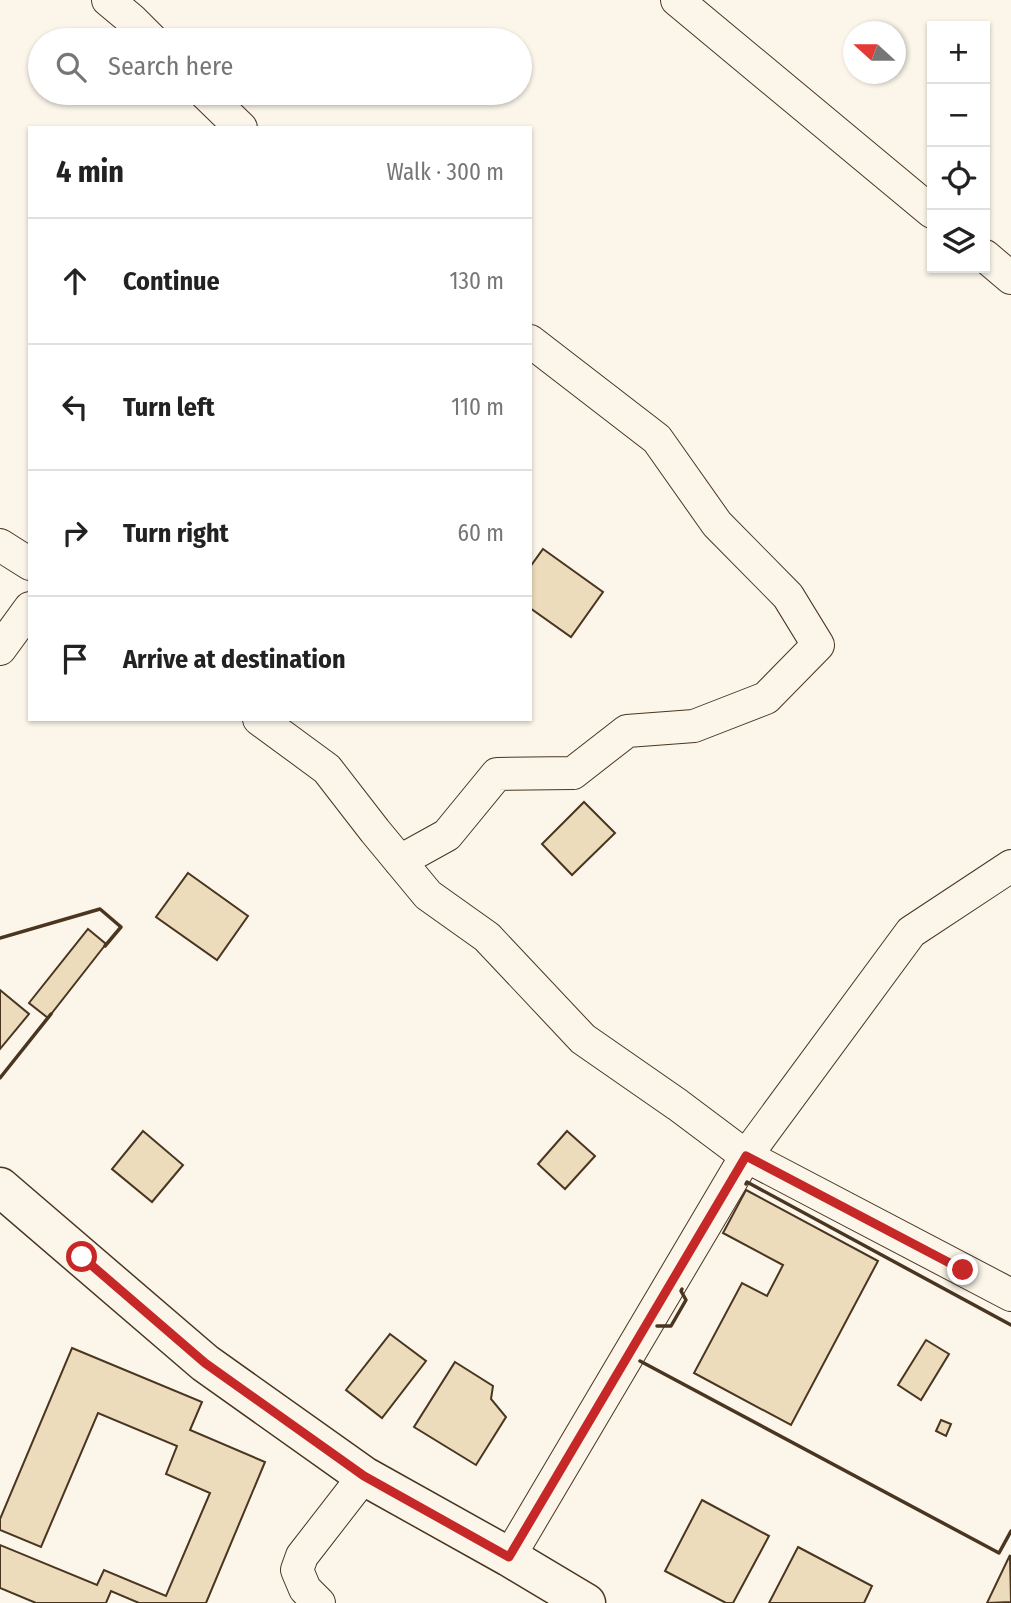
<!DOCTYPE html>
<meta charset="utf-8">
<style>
:root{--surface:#fff;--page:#f2f2f2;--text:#222;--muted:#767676;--line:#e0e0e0}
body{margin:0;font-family:"Fira Sans Condensed",sans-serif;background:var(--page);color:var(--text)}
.controls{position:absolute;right:21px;top:21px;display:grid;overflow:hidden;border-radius:0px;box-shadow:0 2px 5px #0004}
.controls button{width:63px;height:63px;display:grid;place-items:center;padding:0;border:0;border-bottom:2px solid var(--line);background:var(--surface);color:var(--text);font:35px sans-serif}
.compass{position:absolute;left:843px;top:21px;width:63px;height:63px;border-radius:50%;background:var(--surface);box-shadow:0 2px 5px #0004;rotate:291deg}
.stop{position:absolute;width:21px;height:21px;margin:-16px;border:5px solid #c62828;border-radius:50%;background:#fff}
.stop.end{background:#c62828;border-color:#fff;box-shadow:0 2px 7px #0008}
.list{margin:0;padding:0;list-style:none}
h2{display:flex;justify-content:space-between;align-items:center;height:91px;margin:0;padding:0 28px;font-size:30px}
h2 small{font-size:23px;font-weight:400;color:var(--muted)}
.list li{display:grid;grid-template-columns:46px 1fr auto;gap:21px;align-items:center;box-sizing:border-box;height:126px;padding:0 28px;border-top:2px solid var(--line)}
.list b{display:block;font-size:26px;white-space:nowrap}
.list em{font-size:23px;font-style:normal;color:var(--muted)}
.icon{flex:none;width:38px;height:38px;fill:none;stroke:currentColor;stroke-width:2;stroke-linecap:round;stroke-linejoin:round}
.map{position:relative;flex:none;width:1011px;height:1603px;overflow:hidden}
.search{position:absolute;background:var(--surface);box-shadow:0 2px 5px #0004;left:28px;top:28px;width:504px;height:77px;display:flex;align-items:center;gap:18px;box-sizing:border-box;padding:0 24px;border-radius:38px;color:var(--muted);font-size:26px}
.panel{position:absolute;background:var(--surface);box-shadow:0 2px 5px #0004;left:28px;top:126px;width:504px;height:595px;border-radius:0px}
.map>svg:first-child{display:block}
.building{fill:#ecdcbc;stroke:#4a3520;stroke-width:2}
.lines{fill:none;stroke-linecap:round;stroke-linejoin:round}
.minor-casing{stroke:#4a3520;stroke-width:34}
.major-casing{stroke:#4a3520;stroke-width:41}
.minor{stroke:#fbf6e9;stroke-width:32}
.major{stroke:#fbf6e9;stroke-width:38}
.wall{stroke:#4a3520;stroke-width:3.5}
.route{stroke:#c62828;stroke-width:9}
</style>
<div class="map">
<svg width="1011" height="1603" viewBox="0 0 1011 1603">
<rect width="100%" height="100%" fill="#fbf6e9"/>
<!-- building -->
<g class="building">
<path d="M543,549L603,592L571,637L530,608V567Z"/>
<path d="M584,802L615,833L572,875L542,844Z"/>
<path d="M188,873L248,916L217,960L156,917Z"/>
<path d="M88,929L106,944L48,1018L29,1003Z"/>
<path d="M0,990L29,1014L0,1049Z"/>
<path d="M143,1131L183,1165L152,1202L112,1169Z"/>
<path d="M567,1131L595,1156L565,1189L538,1164Z"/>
<path d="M746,1190L878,1261L791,1425L694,1373L742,1283L767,1296L783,1265L723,1233Z"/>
<path d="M390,1334L426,1361L382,1418L346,1390Z"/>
<path d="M926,1340L949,1354L921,1400L898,1385Z"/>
<path d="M72,1348L202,1402L190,1430L265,1462L206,1603H139L111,1591L106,1603H36L0,1588V1545L97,1585L104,1570L166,1596L210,1493L166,1474L177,1446L98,1413L41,1547L0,1530V1519Z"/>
<path d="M455,1362L493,1386L491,1399L506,1417L476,1465L414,1427Z"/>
<path d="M941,1420L951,1424L946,1436L936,1431Z"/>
<path d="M702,1500L769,1536L733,1603H726L665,1571Z"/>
<path d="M798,1547L872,1586L864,1603H769Z"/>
<path d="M1010,1555L1011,1602L987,1603Z"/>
</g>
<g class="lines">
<defs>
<g id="minor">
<path d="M108,0L132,20L152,40"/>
<path d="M677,0L932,212"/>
<path d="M205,93L241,128"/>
<path d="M985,256L1011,278"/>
<path d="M0,545L30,564"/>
<path d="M0,649L30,608"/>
<path d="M259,719L327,769L375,831L428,895L487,937L583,1039L678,1105L746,1156L1011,1295"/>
<path d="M400,861L447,835L497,774L573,773L627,731L694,726L766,698L818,645L788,596L717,524L657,439L530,341"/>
<path d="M509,1557L746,1156L911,932L1011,866"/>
<path d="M319,1603L305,1589L297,1570L302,1556L364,1476"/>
</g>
<path id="major" d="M0,1187L205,1363L364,1476L509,1557L586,1603"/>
</defs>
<!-- minor casing -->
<use href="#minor" class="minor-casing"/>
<!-- major casing -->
<use href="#major" class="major-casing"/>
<!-- minor -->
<use href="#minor" class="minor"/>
<!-- major -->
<use href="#major" class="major"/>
<!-- wall -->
<g class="wall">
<path d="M0,938L100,909L121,927L105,946"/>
<path d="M0,1078L51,1014"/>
<path d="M746,1184L747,1182L1011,1325"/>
<path d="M657,1326H671L686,1300L681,1291L682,1289"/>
<path d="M640,1361L999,1553L1011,1531"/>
</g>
</g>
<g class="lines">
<!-- route -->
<path class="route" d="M82,1257L205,1363L364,1476L509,1557L746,1156L963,1270"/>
</g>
</svg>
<div class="controls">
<button>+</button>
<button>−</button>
<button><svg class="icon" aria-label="locate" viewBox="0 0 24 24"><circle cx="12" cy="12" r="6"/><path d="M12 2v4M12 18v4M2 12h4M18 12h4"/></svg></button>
<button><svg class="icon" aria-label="layers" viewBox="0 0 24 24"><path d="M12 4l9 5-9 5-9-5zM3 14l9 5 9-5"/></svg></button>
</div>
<svg class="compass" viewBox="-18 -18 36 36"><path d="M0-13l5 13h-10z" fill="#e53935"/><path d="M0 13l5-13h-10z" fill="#767676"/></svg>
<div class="stop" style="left:82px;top:1257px"></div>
<div class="stop end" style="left:963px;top:1270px"></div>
<div class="search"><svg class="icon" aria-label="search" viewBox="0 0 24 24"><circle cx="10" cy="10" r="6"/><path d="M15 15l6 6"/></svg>Search here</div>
<section class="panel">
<h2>4 min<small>Walk · 300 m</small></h2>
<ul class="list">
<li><svg class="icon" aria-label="ahead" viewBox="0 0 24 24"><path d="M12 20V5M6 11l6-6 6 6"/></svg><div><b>Continue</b></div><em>130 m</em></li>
<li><svg class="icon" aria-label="left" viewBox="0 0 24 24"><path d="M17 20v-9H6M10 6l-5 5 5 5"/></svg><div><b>Turn left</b></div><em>110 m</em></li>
<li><svg class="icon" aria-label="right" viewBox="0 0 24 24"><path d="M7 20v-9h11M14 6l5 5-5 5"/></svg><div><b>Turn right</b></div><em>60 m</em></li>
<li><svg class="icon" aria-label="arrive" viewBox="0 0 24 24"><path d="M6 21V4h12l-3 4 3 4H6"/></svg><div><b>Arrive at destination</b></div></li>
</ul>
</section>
</div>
